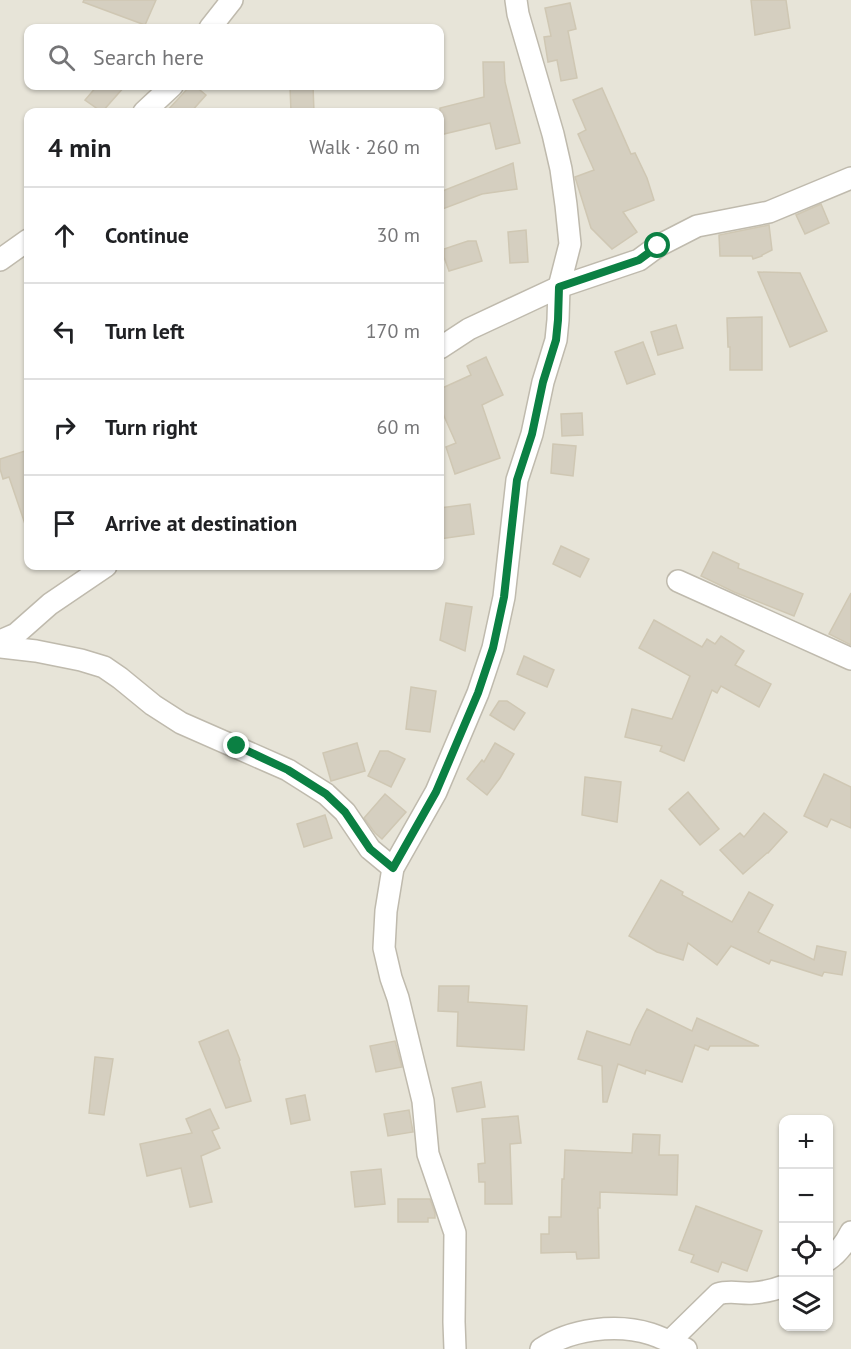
<!DOCTYPE html>
<meta charset="utf-8">
<style>
:root{--surface:#fff;--page:#f6f6f6;--text:#202124;--muted:#757577;--line:#e0e0e0}
body{margin:0;font-family:"PT Sans",sans-serif;background:var(--page);color:var(--text)}
.controls{position:absolute;right:18px;bottom:18px;display:grid;overflow:hidden;border-radius:12px;box-shadow:0 2px 4px #0004}
.controls button{width:54px;height:54px;display:grid;place-items:center;padding:0;border:0;border-bottom:2px solid var(--line);background:var(--surface);color:var(--text);font:30px sans-serif}
.stop{position:absolute;width:18px;height:18px;margin:-14px;border:4px solid #0b8043;border-radius:50%;background:#fff}
.stop.end{background:#0b8043;border-color:#fff;box-shadow:0 2px 6px #0008}
.list{margin:0;padding:0;list-style:none}
h2{display:flex;justify-content:space-between;align-items:center;height:78px;margin:0;padding:0 24px;font-size:26px}
h2 small{font-size:20px;font-weight:400;color:var(--muted)}
.list li{display:grid;grid-template-columns:39px 1fr auto;gap:18px;align-items:center;box-sizing:border-box;height:96px;padding:0 24px;border-top:2px solid var(--line)}
.list b{display:block;font-size:22px;white-space:nowrap}
.list em{font-size:20px;font-style:normal;color:var(--muted)}
.icon{flex:none;width:33px;height:33px;fill:none;stroke:currentColor;stroke-width:2;stroke-linecap:round;stroke-linejoin:round}
.map{position:relative;flex:none;width:851px;height:1349px;overflow:hidden}
.search{position:absolute;background:var(--surface);box-shadow:0 2px 4px #0004;left:24px;top:24px;width:420px;height:66px;display:flex;align-items:center;gap:15px;box-sizing:border-box;padding:0 21px;border-radius:12px;color:var(--muted);font-size:22px}
.panel{position:absolute;background:var(--surface);box-shadow:0 2px 4px #0004;left:24px;top:108px;width:420px;height:462px;border-radius:12px}
.map>svg:first-child{display:block}
.residential{fill:#e7e4d8;fill-rule:evenodd}
.building{fill:#d5cfc0;stroke:#cfc7b3;stroke-width:1.5}
.lines{fill:none;stroke-linecap:round;stroke-linejoin:round}
.street-casing{stroke:#bfbaad;stroke-width:24}
.street{stroke:#fff;stroke-width:21}
.route{stroke:#0b8043;stroke-width:8}
</style>
<div class="map">
<svg width="851" height="1349" viewBox="0 0 851 1349">
<rect width="100%" height="100%" fill="#f4f2ea"/>
<!-- residential -->
<path class="residential" d="M0,0H851V1349H0ZM28,28H440V86H28ZM28,112H440V566H28ZM784,1120H828V1326H784Z"/>
<!-- building -->
<g class="building">
<path d="M84,0H156L145,25L83,2Z"/>
<path d="M751,0H786L790,28L755,35Z"/>
<path d="M570,3L576,29L568,31L577,78L561,81L557,60L548,62L544,37L551,36L545,8Z"/>
<path d="M483,62H504L505,82L520,143L496,149L490,123L440,135V108L484,97Z"/>
<path d="M97,86H125L102,112L85,100Z"/>
<path d="M190,86H195L206,95L191,112H166Z"/>
<path d="M290,86H313L314,112H291Z"/>
<path d="M602,88L631,154L635,153L647,178L654,200L623,212L637,232L612,249L591,228L575,177L594,170L578,134L586,130L573,100Z"/>
<path d="M513,163L517,189L482,194L440,210V192Z"/>
<path d="M821,204L829,223L805,234L796,215Z"/>
<path d="M769,225L772,250L762,255V256L753,259L752,256H720L719,235Z"/>
<path d="M526,230L528,262L510,263L508,232Z"/>
<path d="M468,241H476L482,261L449,271L444,257V249Z"/>
<path d="M758,272L800,273L827,331L790,347Z"/>
<path d="M762,317V370H730V347H728L727,318Z"/>
<path d="M676,325L683,348L658,355L651,332Z"/>
<path d="M643,342L655,374L627,384L615,352Z"/>
<path d="M486,357L503,395L482,405L500,458L455,474L446,447L456,443L440,407V389L471,375L467,366Z"/>
<path d="M582,413L583,435L562,436L561,414Z"/>
<path d="M553,444L576,446L573,476L551,473Z"/>
<path d="M28,450V523L25,524L9,477L3,479L0,469V459Z"/>
<path d="M470,504L474,534L440,539V508Z"/>
<path d="M561,546L589,559L580,577L553,564Z"/>
<path d="M713,552L739,564L738,568L803,594L794,616L734,592L701,576Z"/>
<path d="M851,593V645L829,634Z"/>
<path d="M446,603L472,607L465,651L440,640Z"/>
<path d="M654,620L702,647L707,639L715,644L721,636L744,651L735,665L771,684L759,707L721,686L717,693L712,690L684,761L660,751L662,746L625,737L632,709L672,719L690,676L639,648Z"/>
<path d="M524,656L554,670L547,687L517,674Z"/>
<path d="M411,687L436,691L430,732L406,729Z"/>
<path d="M499,701H507L525,713L514,730L490,715Z"/>
<path d="M357,743L365,771L331,781L323,753Z"/>
<path d="M495,743L514,754L500,778L487,795L467,779L482,760L484,762Z"/>
<path d="M380,751H388L405,759L391,787L368,776Z"/>
<path d="M824,774L851,787V828L831,819L827,827L804,816Z"/>
<path d="M585,777L621,782L617,822L582,815Z"/>
<path d="M688,792L719,829L700,845L669,809Z"/>
<path d="M385,794L406,812L382,839L375,833L364,818Z"/>
<path d="M764,813L787,832L768,853H767L743,874L720,850L740,833L744,837Z"/>
<path d="M325,815L332,838L304,847L297,824Z"/>
<path d="M661,880L683,892L682,895L732,922L749,892L773,905L758,932L814,960L817,946L846,952L842,975L824,972L822,976L771,960L769,964L731,946L717,965L688,943L683,960L657,952L629,936Z"/>
<path d="M439,986H469L468,1002L527,1006L524,1050L457,1046L458,1012L438,1011Z"/>
<path d="M647,1009L692,1031L697,1018L759,1046H710L708,1050L695,1045L682,1082L646,1070L645,1074L618,1064L607,1102H603L602,1066L578,1059L587,1031L630,1045L635,1032Z"/>
<path d="M228,1030L240,1060L239,1061L251,1101L226,1108L199,1042Z"/>
<path d="M395,1041L402,1067L376,1072L370,1046Z"/>
<path d="M95,1057L113,1059L104,1115L89,1113Z"/>
<path d="M481,1082L485,1107L457,1112L452,1088Z"/>
<path d="M305,1095L310,1120L291,1124L286,1099Z"/>
<path d="M210,1109L219,1128L212,1131L220,1148L201,1156L212,1202L190,1207L181,1168L147,1176L140,1144L192,1133L186,1119Z"/>
<path d="M409,1110L413,1132L388,1136L384,1114Z"/>
<path d="M518,1116L521,1143L510,1144L512,1204H485V1182H479L478,1164L485,1163L482,1119Z"/>
<path d="M633,1134L660,1135L659,1155H678L677,1195L600,1192V1208H598L599,1258L577,1259L576,1252L541,1253V1234H549V1217H561L562,1179H564L565,1150L632,1153Z"/>
<path d="M381,1169L385,1204L355,1207L351,1172Z"/>
<path d="M398,1199H430L435,1213V1218H428V1222H398Z"/>
<path d="M696,1206L762,1231L747,1271L722,1262L718,1272L691,1262L694,1255L679,1250Z"/>
</g>
<g class="lines">
<defs>
<g id="street">
<path d="M210,28L232,0"/>
<path d="M144,112L172,86"/>
<path d="M0,260L28,240"/>
<path d="M440,348L469,329L559,287L639,260L658,246L697,226L769,212L851,178"/>
<path d="M678,581L851,659"/>
<path d="M0,641L16,634L50,604L106,566"/>
<path d="M0,647L36,651L81,660L104,667L120,678L153,705L181,723L288,770L326,794L345,812L370,849L393,868"/>
<path d="M828,1260C838,1253 846,1242 851,1232"/>
<path d="M670,1341L718,1294C730,1290 741,1294 753,1293C764,1292 774,1290 784,1286"/>
<path d="M455,1349L454,1322L455,1233L428,1154L423,1101L398,998L391,978L384,948L386,911L393,868L436,792L478,693L493,648L504,597L517,480L532,434L543,382L556,340L558,320L559,287L570,244L566,205L561,169L553,134L518,14L516,0"/>
<path d="M541,1349C571,1329 616,1323 651,1334C663,1338 675,1344 686,1349"/>
</g>
</defs>
<!-- street casing -->
<use href="#street" class="street-casing"/>
<!-- street -->
<use href="#street" class="street"/>
</g>
<g class="lines">
<!-- route -->
<path class="route" d="M237,746L288,770L326,794L345,812L370,849L393,868L436,792L478,693L493,648L504,597L517,480L532,434L543,382L556,340L558,320L559,287L639,260L658,246"/>
</g>
</svg>
<div class="controls">
<button>+</button>
<button>−</button>
<button><svg class="icon" aria-label="locate" viewBox="0 0 24 24"><circle cx="12" cy="12" r="6"/><path d="M12 2v4M12 18v4M2 12h4M18 12h4"/></svg></button>
<button><svg class="icon" aria-label="layers" viewBox="0 0 24 24"><path d="M12 4l9 5-9 5-9-5zM3 14l9 5 9-5"/></svg></button>
</div>
<div class="stop" style="left:658px;top:246px"></div>
<div class="stop end" style="left:237px;top:746px"></div>
<div class="search"><svg class="icon" aria-label="search" viewBox="0 0 24 24"><circle cx="10" cy="10" r="6"/><path d="M15 15l6 6"/></svg>Search here</div>
<section class="panel">
<h2>4 min<small>Walk · 260 m</small></h2>
<ul class="list">
<li><svg class="icon" aria-label="ahead" viewBox="0 0 24 24"><path d="M12 20V5M6 11l6-6 6 6"/></svg><div><b>Continue</b></div><em>30 m</em></li>
<li><svg class="icon" aria-label="left" viewBox="0 0 24 24"><path d="M17 20v-9H6M10 6l-5 5 5 5"/></svg><div><b>Turn left</b></div><em>170 m</em></li>
<li><svg class="icon" aria-label="right" viewBox="0 0 24 24"><path d="M7 20v-9h11M14 6l5 5-5 5"/></svg><div><b>Turn right</b></div><em>60 m</em></li>
<li><svg class="icon" aria-label="arrive" viewBox="0 0 24 24"><path d="M6 21V4h12l-3 4 3 4H6"/></svg><div><b>Arrive at destination</b></div></li>
</ul>
</section>
</div>
